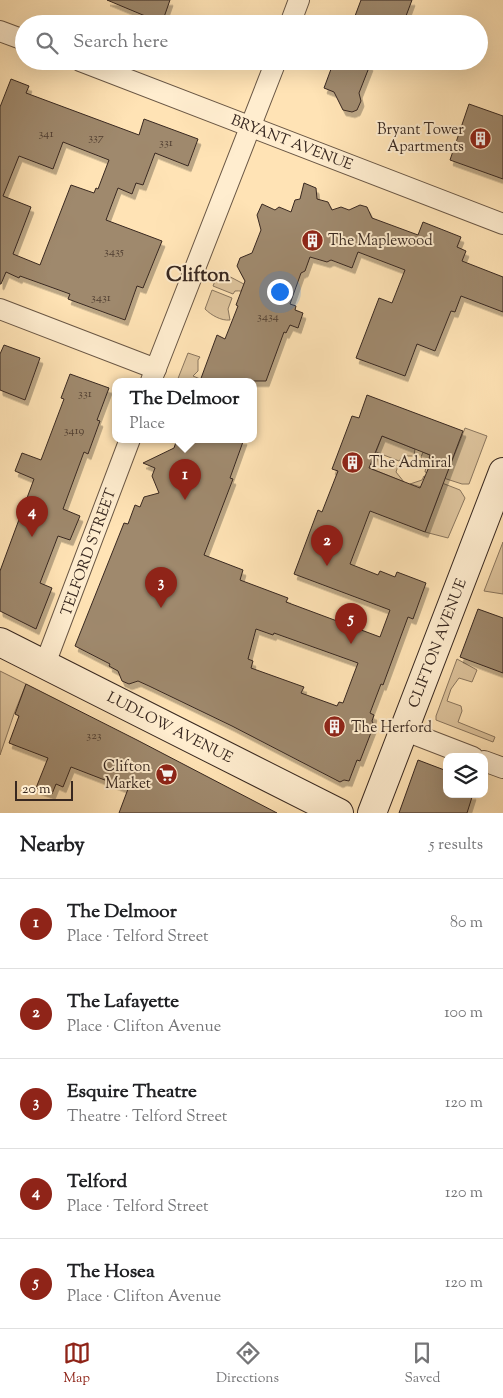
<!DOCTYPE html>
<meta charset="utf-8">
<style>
:root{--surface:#fff;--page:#f2f2f2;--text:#202124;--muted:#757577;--line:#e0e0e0;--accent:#8f2418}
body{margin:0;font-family:"Sorts Mill Goudy",serif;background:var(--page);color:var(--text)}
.controls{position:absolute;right:15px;bottom:15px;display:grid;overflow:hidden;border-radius:10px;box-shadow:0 5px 20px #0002}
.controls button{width:45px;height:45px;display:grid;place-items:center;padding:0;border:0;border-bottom:1px solid var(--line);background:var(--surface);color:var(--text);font:25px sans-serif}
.scale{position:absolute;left:15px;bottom:12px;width:58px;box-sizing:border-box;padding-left:5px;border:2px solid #382820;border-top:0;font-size:14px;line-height:18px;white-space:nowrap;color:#382820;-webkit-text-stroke:4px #ffedcf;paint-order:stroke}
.you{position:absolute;left:279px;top:291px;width:18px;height:18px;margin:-12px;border:4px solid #fff;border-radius:50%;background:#1a73e8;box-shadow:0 0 0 8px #1a73e833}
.badge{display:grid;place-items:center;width:32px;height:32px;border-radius:50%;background:var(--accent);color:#fff;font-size:16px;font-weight:700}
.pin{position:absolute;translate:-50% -41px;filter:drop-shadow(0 1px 2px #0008)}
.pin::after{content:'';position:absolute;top:26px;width:18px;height:15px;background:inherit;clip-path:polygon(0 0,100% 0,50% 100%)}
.popup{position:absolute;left:112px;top:378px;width:145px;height:65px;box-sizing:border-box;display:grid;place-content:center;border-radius:10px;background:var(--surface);filter:drop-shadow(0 1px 4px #0005);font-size:16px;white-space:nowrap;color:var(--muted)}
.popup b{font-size:19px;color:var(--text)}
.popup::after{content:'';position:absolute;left:50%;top:100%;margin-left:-10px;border:10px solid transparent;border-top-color:var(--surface)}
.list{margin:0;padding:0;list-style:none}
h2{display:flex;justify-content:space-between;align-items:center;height:65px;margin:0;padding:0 20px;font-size:21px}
h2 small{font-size:16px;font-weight:400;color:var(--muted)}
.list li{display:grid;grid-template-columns:32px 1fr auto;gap:15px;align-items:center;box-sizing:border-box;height:90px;padding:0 20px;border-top:1px solid var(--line)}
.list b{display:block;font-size:19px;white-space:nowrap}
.list p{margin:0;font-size:16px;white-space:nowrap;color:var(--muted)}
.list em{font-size:16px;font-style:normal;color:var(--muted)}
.icon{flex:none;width:28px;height:28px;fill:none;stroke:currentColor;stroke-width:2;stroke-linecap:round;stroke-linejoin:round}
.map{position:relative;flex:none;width:503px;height:813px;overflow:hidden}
.search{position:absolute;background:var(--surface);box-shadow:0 5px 20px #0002;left:15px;right:15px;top:15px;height:55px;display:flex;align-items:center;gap:12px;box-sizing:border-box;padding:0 18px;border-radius:28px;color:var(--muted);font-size:19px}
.sheet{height:515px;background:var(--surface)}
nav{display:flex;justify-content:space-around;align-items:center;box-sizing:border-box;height:70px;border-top:1px solid var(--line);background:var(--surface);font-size:14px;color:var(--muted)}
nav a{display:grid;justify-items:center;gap:2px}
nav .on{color:var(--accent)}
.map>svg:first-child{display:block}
.green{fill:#ddc39c;stroke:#8a765e}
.building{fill:#9f896d;stroke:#382820;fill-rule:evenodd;filter:url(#shadow)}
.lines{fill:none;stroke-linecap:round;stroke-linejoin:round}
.street-casing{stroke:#6a5745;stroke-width:22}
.secondary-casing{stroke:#382820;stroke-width:30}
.street{stroke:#ffedcf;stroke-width:20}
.secondary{stroke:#ffedcf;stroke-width:28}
.labels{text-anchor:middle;stroke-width:4;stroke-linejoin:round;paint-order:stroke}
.number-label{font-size:12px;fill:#524033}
.poi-label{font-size:15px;fill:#382820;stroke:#ffedcf;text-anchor:start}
.street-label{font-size:15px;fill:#382820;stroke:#ffedcf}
.district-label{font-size:20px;font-weight:bold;fill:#382820;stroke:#ffedcf}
</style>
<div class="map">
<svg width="503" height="813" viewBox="0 0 503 813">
<defs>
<filter id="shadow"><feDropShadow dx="3" dy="5.5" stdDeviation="0" flood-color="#0004"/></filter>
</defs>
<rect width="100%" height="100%" fill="#ffe3b5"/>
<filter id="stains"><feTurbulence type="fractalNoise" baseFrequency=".004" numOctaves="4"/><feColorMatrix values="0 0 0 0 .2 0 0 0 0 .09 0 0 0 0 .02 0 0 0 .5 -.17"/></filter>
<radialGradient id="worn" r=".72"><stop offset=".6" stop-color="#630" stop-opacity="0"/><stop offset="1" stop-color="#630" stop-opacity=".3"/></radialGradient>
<!-- green -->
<g class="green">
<path d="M219,271L259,292C249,295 245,290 235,291L233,294L213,286Z"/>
<path d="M212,290L232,298L228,309L230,320C221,321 211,315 205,309Z"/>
<path d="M188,353L200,357L198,360V371L193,376L205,381H177Z"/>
<path d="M465,428L487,436L469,484H462L425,472L426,466L421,457L423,452L430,455L429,459L450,466Z"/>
<path d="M382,436L415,449L414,456H403L399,461L376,452Z"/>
<path d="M374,456L398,466L396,472L404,482L370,468Z"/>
<path d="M424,476L460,490L465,498L448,538L425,532L440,492L410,484L422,480Z"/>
<path d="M503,542V594L484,591Z"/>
<path d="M457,659L477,670L472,682L459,678L451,689L447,701L461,706L462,711L458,722L495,737L493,742L436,720V716Z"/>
<path d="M0,671L26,684L14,714L0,755Z"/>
</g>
<!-- building -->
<g class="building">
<path d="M107,0H170L162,23Z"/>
<path d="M361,0H412L403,24H352Z"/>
<path d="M334,61H359L370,65L359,93L361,101L357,110L352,112L343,110L334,92L324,88Z"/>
<path d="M11,79L29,86L26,93L139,135L144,119L198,139L188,166L155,153L143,185L136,183L132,194L118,188L106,220L162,241L143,288L137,286L125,320L68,299L70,294L20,276L19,278L6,272L1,284H0V107ZM63,142L109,160L98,189L96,188L94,193L71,185L40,265L13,254L31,207L3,196L19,156L53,169Z"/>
<path d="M469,104L503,116V179L450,160Z"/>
<path d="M304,183L316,188L317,199L328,202L332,210L341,207L349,210L360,205L367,207L372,218L418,235L423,222L461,237L457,247L466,251L462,261L503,277V312L461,296L455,312L451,311L435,351L417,344L405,376L356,358L379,298L392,303L405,270L358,252L352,268L331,260L327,262L310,257L305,271L301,273L290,304L296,306L295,310L303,313L298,328L290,325L286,333L284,332L266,381H200L217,335L225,339L238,306L236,305L245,281L237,266L240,258L252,253L261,230L257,215L262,204L275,210L279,207L291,212L295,200L300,199Z"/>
<path d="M4,345L40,358L25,400L0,390V354Z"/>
<path d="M70,374L109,388L97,420L100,421L88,454L84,452L63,509L80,516L70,540L58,536L40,583L52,588L36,629L0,611V571L34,479L15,471L22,453L41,460L64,399L61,398Z"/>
<path d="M367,395L463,431L425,532L370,511L350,564L378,575L380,571L395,577L397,572L426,583L413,619L408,617L383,685L381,684L370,713L374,715L372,721L374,725L360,761L357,760L349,781L344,780L340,782L232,726L149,686L138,681L129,684L122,681L118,671L109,666L110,664L75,646L124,523L128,524L135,505L140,507L144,497L159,493L152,476L155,468L143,463L174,448L177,439H244L230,478L233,479L204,555L243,570L240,580L288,598L286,602L380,637L390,610L294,574L318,510L322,512L338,471L332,469L352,416L359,418ZM382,436L430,455L429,459L432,460L420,488L369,468ZM256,629L273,635L274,633L358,663L343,703L339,702L337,706L301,693L304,687L251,668L253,661L248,659Z"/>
<path d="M478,609L503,618V673L460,657Z"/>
<path d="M26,684L137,740L277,813H119L128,789L71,767L63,787L56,784L52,794L36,788L48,758L9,743L19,716L15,714Z"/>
<path d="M418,760L447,771V794H473L467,813H399Z"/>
</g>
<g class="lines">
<defs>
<g id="street">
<path d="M290,24L299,0"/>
<path d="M0,31L24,40"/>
<path d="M80,61L503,224"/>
<path d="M0,309L156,369"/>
<path d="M151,381L276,61"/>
<path d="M45,664L130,439"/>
<path d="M403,730L473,757"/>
<path d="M484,761L503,768"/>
</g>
<g id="secondary">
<path d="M0,642L339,813"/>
<path d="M372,813L503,472"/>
</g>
</defs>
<!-- street casing -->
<use href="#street" class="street-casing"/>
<!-- secondary casing -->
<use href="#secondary" class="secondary-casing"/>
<!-- street -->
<use href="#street" class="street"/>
<!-- secondary -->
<use href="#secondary" class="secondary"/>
</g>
<!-- icons -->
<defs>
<symbol id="building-disc" viewBox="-11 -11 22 22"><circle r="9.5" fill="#8f2418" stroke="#ffedcf"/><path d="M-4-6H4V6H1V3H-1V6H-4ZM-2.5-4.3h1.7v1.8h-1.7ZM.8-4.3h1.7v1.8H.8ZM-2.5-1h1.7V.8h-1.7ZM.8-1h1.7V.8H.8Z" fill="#fff"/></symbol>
<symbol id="supermarket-disc" viewBox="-11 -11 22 22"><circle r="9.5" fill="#8f2418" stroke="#ffedcf"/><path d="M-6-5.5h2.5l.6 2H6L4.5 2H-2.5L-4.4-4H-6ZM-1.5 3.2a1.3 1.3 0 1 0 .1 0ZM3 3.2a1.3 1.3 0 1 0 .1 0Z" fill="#fff"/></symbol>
</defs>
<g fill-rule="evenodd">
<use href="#building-disc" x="468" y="126" width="25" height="25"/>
<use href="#building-disc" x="300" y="228" width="25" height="25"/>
<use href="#building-disc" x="340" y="450" width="25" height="25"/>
<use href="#building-disc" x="322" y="714" width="25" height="25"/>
<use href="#supermarket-disc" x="154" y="762" width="25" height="25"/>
</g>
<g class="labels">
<!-- number labels -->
<g class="number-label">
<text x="46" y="137">341</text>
<text x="96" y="141">337</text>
<text x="166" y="146">331</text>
<text x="114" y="255">3435</text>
<text x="101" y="301">3431</text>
<text x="268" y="320">3434</text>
<text x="85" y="397">331</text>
<text x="74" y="434">3419</text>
<text x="94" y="739">323</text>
</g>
<!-- poi labels -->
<g class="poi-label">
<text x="464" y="134" text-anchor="end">Bryant Tower<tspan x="464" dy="17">Apartments</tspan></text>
<text x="328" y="245">The Maplewood</text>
<text x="369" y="467">The Admiral</text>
<text x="351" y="732">The Herford</text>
<text x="151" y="771" text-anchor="end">Clifton<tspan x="151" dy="17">Market</tspan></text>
</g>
<!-- street labels -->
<g class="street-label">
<text transform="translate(292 142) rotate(21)" y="5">BRYANT AVENUE</text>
<text transform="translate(88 552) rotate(-70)" y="5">TELFORD STREET</text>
<text transform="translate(437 643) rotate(-69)" y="5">CLIFTON AVENUE</text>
<text transform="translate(170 727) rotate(27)" y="5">LUDLOW AVENUE</text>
</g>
<!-- district labels -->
<g class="district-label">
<text x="198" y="281">Clifton</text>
</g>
</g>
<rect width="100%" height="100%" filter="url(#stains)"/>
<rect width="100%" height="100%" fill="url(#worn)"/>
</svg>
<div class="controls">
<button><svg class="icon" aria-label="layers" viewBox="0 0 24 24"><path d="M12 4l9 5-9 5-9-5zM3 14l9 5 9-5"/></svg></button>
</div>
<div class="scale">20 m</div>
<div class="you"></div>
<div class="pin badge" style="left:185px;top:500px">1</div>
<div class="popup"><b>The Delmoor</b>Place</div>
<div class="pin badge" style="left:327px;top:566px">2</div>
<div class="pin badge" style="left:161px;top:608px">3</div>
<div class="pin badge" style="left:32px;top:537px">4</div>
<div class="pin badge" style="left:351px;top:644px">5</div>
<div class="search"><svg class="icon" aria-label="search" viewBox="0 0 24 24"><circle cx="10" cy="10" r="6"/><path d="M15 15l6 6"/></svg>Search here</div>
</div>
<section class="sheet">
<h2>Nearby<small>5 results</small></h2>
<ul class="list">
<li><span class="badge">1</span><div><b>The Delmoor</b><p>Place · Telford Street</p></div><em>80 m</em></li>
<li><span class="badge">2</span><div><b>The Lafayette</b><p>Place · Clifton Avenue</p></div><em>100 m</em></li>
<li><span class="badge">3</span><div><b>Esquire Theatre</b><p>Theatre · Telford Street</p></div><em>120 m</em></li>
<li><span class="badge">4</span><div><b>Telford</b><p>Place · Telford Street</p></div><em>120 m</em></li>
<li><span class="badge">5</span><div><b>The Hosea</b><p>Place · Clifton Avenue</p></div><em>120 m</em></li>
</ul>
</section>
<nav>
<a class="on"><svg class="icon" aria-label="map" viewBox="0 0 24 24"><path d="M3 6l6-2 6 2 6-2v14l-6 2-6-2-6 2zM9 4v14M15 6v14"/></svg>Map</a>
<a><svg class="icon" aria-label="directions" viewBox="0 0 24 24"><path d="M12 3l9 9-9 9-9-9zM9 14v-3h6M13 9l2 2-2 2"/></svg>Directions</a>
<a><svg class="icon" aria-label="saved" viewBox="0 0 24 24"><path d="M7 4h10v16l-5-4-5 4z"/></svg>Saved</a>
</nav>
